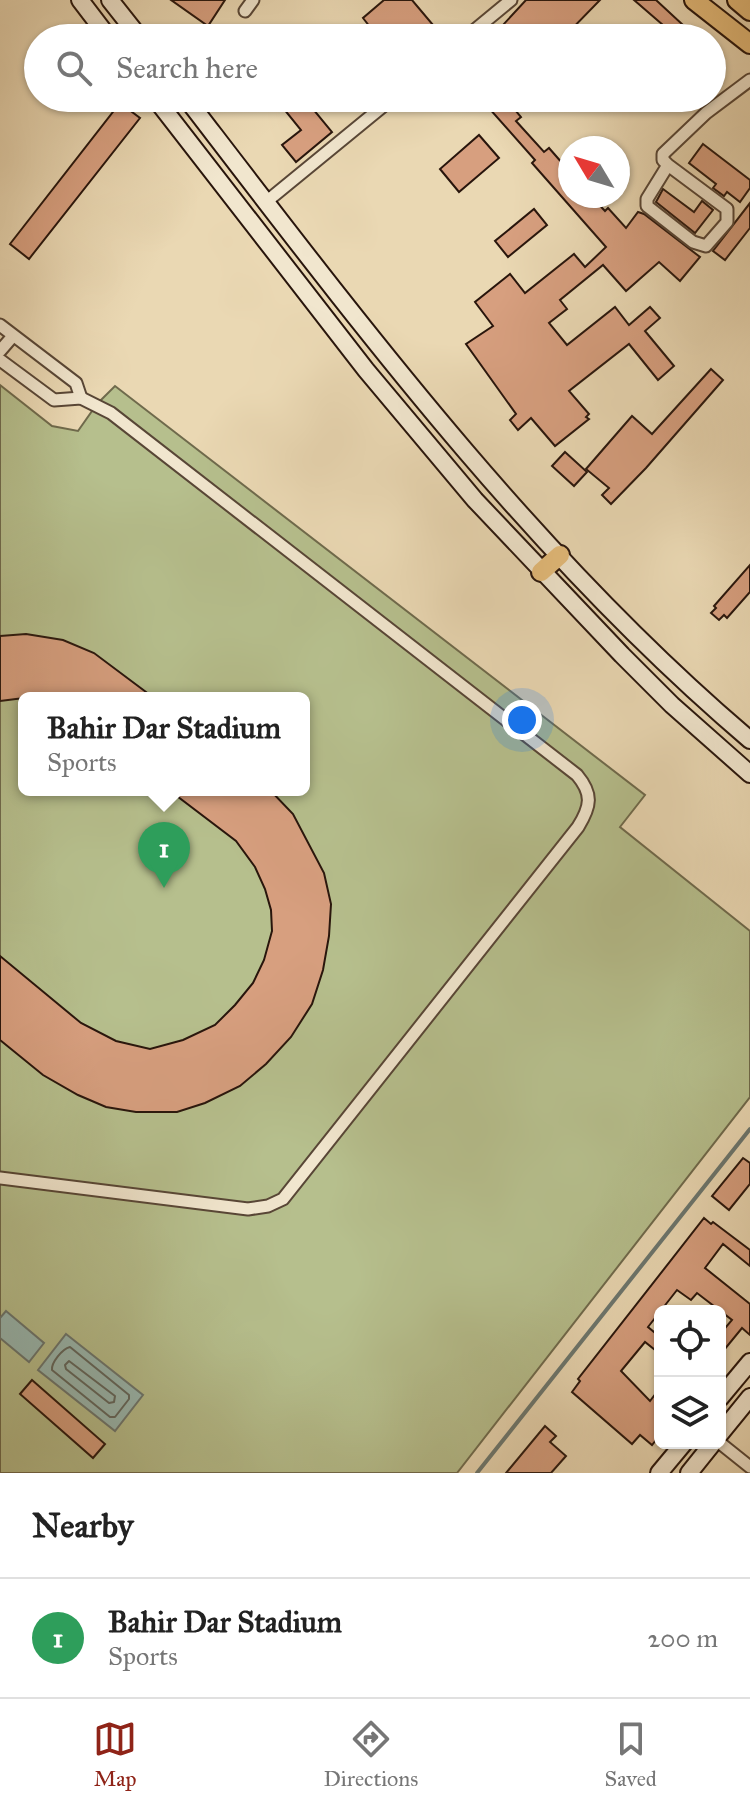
<!DOCTYPE html>
<style>
:root{--surface:#fff;--page:#f2f2f2;--text:#222;--muted:#767676;--line:#e0e0e0;--accent:#8f2418}
body{margin:0;font-family:"IM FELL Great Primer",serif;background:var(--page);color:var(--text)}
.controls{position:absolute;right:24px;bottom:24px;display:grid;overflow:hidden;border-radius:12px;box-shadow:0 2px 6px #0004}
.controls button{width:72px;height:72px;display:grid;place-items:center;padding:0;border:0;border-bottom:2px solid var(--line);background:var(--surface);color:var(--text);font:40px sans-serif}
.compass{position:absolute;left:558px;top:136px;width:72px;height:72px;border-radius:50%;background:var(--surface);box-shadow:0 2px 6px #0004;rotate:308deg}
.you{position:absolute;left:522px;top:720px;width:28px;height:28px;margin:-20px;border:6px solid #fff;border-radius:50%;background:#1a73e8;box-shadow:0 0 0 12px #1a73e833}
.badge{display:grid;place-items:center;width:52px;height:52px;border-radius:50%;background:var(--accent);color:#fff;font-size:26px;font-weight:700}
.pin{position:absolute;translate:-50% -66px;filter:drop-shadow(0 2px 4px #0008)}
.pin::after{content:'';position:absolute;top:42px;width:28px;height:24px;background:inherit;clip-path:polygon(0 0,100% 0,50% 100%)}
.popup{position:absolute;left:18px;top:692px;width:292px;height:104px;box-sizing:border-box;display:grid;place-content:center;border-radius:12px;background:var(--surface);filter:drop-shadow(0 2px 6px #0005);font-size:26px;white-space:nowrap;color:var(--muted)}
.popup b{font-size:30px;color:var(--text)}
.popup::after{content:'';position:absolute;left:50%;top:100%;margin-left:-16px;border:16px solid transparent;border-top-color:var(--surface)}
.list{margin:0;padding:0;list-style:none}
h2{display:flex;justify-content:space-between;align-items:center;height:104px;margin:0;padding:0 32px;font-size:34px}
h2 small{font-size:26px;font-weight:400;color:var(--muted)}
.list li{display:grid;grid-template-columns:52px 1fr auto;gap:24px;align-items:center;box-sizing:border-box;height:120px;padding:0 32px;border-top:2px solid var(--line)}
.list b{display:block;font-size:30px;white-space:nowrap}
.list p{margin:0;font-size:26px;white-space:nowrap;color:var(--muted)}
.list em{font-size:26px;font-style:normal;color:var(--muted)}
.icon{flex:none;width:44px;height:44px;fill:none;stroke:currentColor;stroke-width:2;stroke-linecap:round;stroke-linejoin:round}
.map{position:relative;flex:none;width:750px;height:1473px;overflow:hidden}
.search{position:absolute;background:var(--surface);box-shadow:0 2px 6px #0004;left:24px;right:24px;top:24px;height:88px;display:flex;align-items:center;gap:20px;box-sizing:border-box;padding:0 28px;border-radius:44px;color:var(--muted);font-size:30px}
.sheet{height:224px;background:var(--surface)}
nav{display:flex;justify-content:space-around;align-items:center;box-sizing:border-box;height:112px;border-top:2px solid var(--line);background:var(--surface);font-size:22px;color:var(--muted)}
nav a{display:grid;justify-items:center;gap:4px}
nav .on{color:var(--accent)}
.map>svg:first-child{display:block}
.green{fill:#b6bf8d;stroke:#6f6a4c;stroke-width:2;fill-rule:evenodd}
.water{fill:#98b9b2;stroke:#6b7770;stroke-width:2}
.lines{fill:none;stroke-linecap:round;stroke-linejoin:round}
.shore{stroke:#60675f;stroke-width:2}
.stream{stroke:#6b7770;stroke-width:4}
.building{fill:#d79f7f;stroke:#28150c;stroke-width:2}
.street-casing{stroke:#584636;stroke-width:15}
.secondary-casing{stroke:#28150c;stroke-width:20}
.primary-casing{stroke:#28150c;stroke-width:22}
.street{stroke:#f1e6ce;stroke-width:11}
.secondary{stroke:#f1e6ce;stroke-width:16}
.primary{stroke:#e5bc7a;stroke-width:18}
</style>
<div class="map">
<svg width="750" height="1473" viewBox="0 0 750 1473">
<rect width="100%" height="100%" fill="#ead8b3"/>
<filter id="stains"><feTurbulence type="fractalNoise" baseFrequency=".0025" numOctaves="4"/><feColorMatrix values="0 0 0 0 .2 0 0 0 0 .09 0 0 0 0 .02 0 0 0 .5 -.17"/></filter>
<radialGradient id="worn" r=".72"><stop offset=".6" stop-color="#630" stop-opacity="0"/><stop offset="1" stop-color="#630" stop-opacity=".3"/></radialGradient>
<!-- green -->
<path class="green" d="M0,385L52,426L78,431L97,404L115,386L645,795L620,827L750,931V1097L457,1473H0ZM24,698H304V790H24Z"/>
<!-- water -->
<g class="water">
<path d="M6,1311L44,1343L29,1362L0,1338V1318Z"/>
<path d="M66,1334L143,1395L115,1431L38,1370Z"/>
</g>
<g class="lines">
<!-- shore -->
<g class="shore">
<path d="M70,1347L129,1395V1399L115,1417H110L52,1370C51,1363 62,1349 70,1347Z"/>
<path d="M69,1361L115,1396L114,1402L109,1403L66,1369L65,1365Z"/>
</g>
<!-- stream -->
<path class="stream" d="M477,1473L750,1129"/>
</g>
<!-- building -->
<g class="building">
<path d="M171,0H225L208,26Z"/>
<path d="M384,0H412L444,38H357L370,27L363,18Z"/>
<path d="M526,0H600L563,38H491Z"/>
<path d="M634,0H656L697,38H678Z"/>
<path d="M275,98H304L332,132L296,162L282,145L301,130Z"/>
<path d="M480,98H505L521,117L516,121L544,152L549,148L570,172V196H591L605,211L608,208L626,228L638,212L644,214L700,257L680,281L659,262L626,291L603,265L560,300L567,309L549,323L567,345L615,307L629,325L650,307L660,318L645,331L674,366L658,380L629,344L569,391L589,414L586,417L589,419L555,446L531,418L518,430L510,420L516,414L466,344L493,326L475,302L510,274L525,293L574,254L585,267L606,247L532,163L535,160Z"/>
<path d="M120,103L140,118L29,259L10,244Z"/>
<path d="M479,135L499,158L459,192L440,169Z"/>
<path d="M703,144L750,180V188L740,202L727,192L724,196L713,188L716,184L689,163Z"/>
<path d="M663,189L694,212L702,201L713,210L695,233L656,202Z"/>
<path d="M750,203V228L725,260L713,251Z"/>
<path d="M534,209L547,225L508,257L495,241Z"/>
<path d="M711,369L723,380L646,468L611,504L602,495L609,488L586,469L632,416L652,434Z"/>
<path d="M565,452L587,472L574,486L552,466Z"/>
<path d="M750,565V592L727,618L724,615L719,620L711,613L716,608L714,606Z"/>
<path d="M26,634L63,640L94,653L154,698H24L0,701V636Z"/>
<path d="M169,790H270L293,814L324,873L331,904L329,936L323,970L312,1004L291,1037L266,1064L240,1086L205,1103L177,1112H136L106,1107L78,1095L43,1075L0,1040V956L81,1023L116,1041L150,1049L183,1040L215,1025L235,1005L253,983L264,960L272,931L271,910L265,889L255,867L236,841Z"/>
<path d="M743,1158L750,1163V1184L729,1210L712,1196Z"/>
<path d="M704,1218L711,1224L713,1222L750,1250V1266L723,1244L705,1268L750,1304V1335L742,1328L720,1355V1334L732,1320L697,1293L691,1300L677,1290L648,1327L660,1337V1354L645,1342L621,1371L650,1401L660,1388V1435L652,1445L640,1435L632,1444L572,1392L580,1381L578,1379Z"/>
<path d="M32,1380L105,1444L93,1458L20,1394Z"/>
<path d="M545,1426L556,1436L550,1442L566,1456L551,1473H506Z"/>
</g>
<g class="lines">
<defs>
<g id="street">
<path d="M245,11L253,0"/>
<path d="M465,38L511,0"/>
<path d="M668,165L647,199V206L693,242L706,246L727,222V209L668,165L663,160V154L706,113L750,80"/>
<path d="M266,202L393,98"/>
<path d="M0,325L76,383L81,398"/>
<path d="M0,351L13,336"/>
<path d="M0,360L54,400L81,398L111,413L577,775C593,794 591,806 578,827L283,1199L268,1206L248,1209L0,1178"/>
<path d="M720,1443L750,1467"/>
</g>
<g id="secondary">
<path d="M80,0L109,38"/>
<path d="M110,0L140,38"/>
<path d="M155,98L366,370L475,500L622,655L672,705L750,774"/>
<path d="M186,98C358,322 533,556 750,740"/>
<path d="M720,1398L750,1362"/>
<path d="M720,1434L750,1397"/>
<path d="M659,1473L684,1443"/>
<path d="M689,1473L713,1443"/>
</g>
<g id="primary">
<path d="M694,0L750,44"/>
<path d="M737,0L750,11"/>
<path d="M541,572L560,555"/>
</g>
</defs>
<!-- street casing -->
<use href="#street" class="street-casing"/>
<!-- secondary casing -->
<use href="#secondary" class="secondary-casing"/>
<!-- primary casing -->
<use href="#primary" class="primary-casing"/>
<!-- street -->
<use href="#street" class="street"/>
<!-- secondary -->
<use href="#secondary" class="secondary"/>
<!-- primary -->
<use href="#primary" class="primary"/>
</g>
<rect width="100%" height="100%" filter="url(#stains)"/>
<rect width="100%" height="100%" fill="url(#worn)"/>
</svg>
<div class="controls">
<button><svg class="icon" aria-label="locate" viewBox="0 0 24 24"><circle cx="12" cy="12" r="6"/><path d="M12 2v4M12 18v4M2 12h4M18 12h4"/></svg></button>
<button><svg class="icon" aria-label="layers" viewBox="0 0 24 24"><path d="M12 4l9 5-9 5-9-5zM3 14l9 5 9-5"/></svg></button>
</div>
<svg class="compass" viewBox="-18 -18 36 36"><path d="M0-13l5 13h-10z" fill="#e53935"/><path d="M0 13l5-13h-10z" fill="#767676"/></svg>
<div class="you"></div>
<div class="pin badge" style="left:164px;top:888px;background:#2e9e5b">1</div>
<div class="popup"><b>Bahir Dar Stadium</b>Sports</div>
<div class="search"><svg class="icon" aria-label="search" viewBox="0 0 24 24"><circle cx="10" cy="10" r="6"/><path d="M15 15l6 6"/></svg>Search here</div>
</div>
<section class="sheet">
<h2>Nearby<small></small></h2>
<ul class="list">
<li><span class="badge" style="background:#2e9e5b">1</span><div><b>Bahir Dar Stadium</b><p>Sports</p></div><em>200 m</em></li>
</ul>
</section>
<nav>
<a class="on"><svg class="icon" aria-label="map" viewBox="0 0 24 24"><path d="M3 6l6-2 6 2 6-2v14l-6 2-6-2-6 2zM9 4v14M15 6v14"/></svg>Map</a>
<a><svg class="icon" aria-label="directions" viewBox="0 0 24 24"><path d="M12 3l9 9-9 9-9-9zM9 14v-3h6M13 9l2 2-2 2"/></svg>Directions</a>
<a><svg class="icon" aria-label="saved" viewBox="0 0 24 24"><path d="M7 4h10v16l-5-4-5 4z"/></svg>Saved</a>
</nav>
